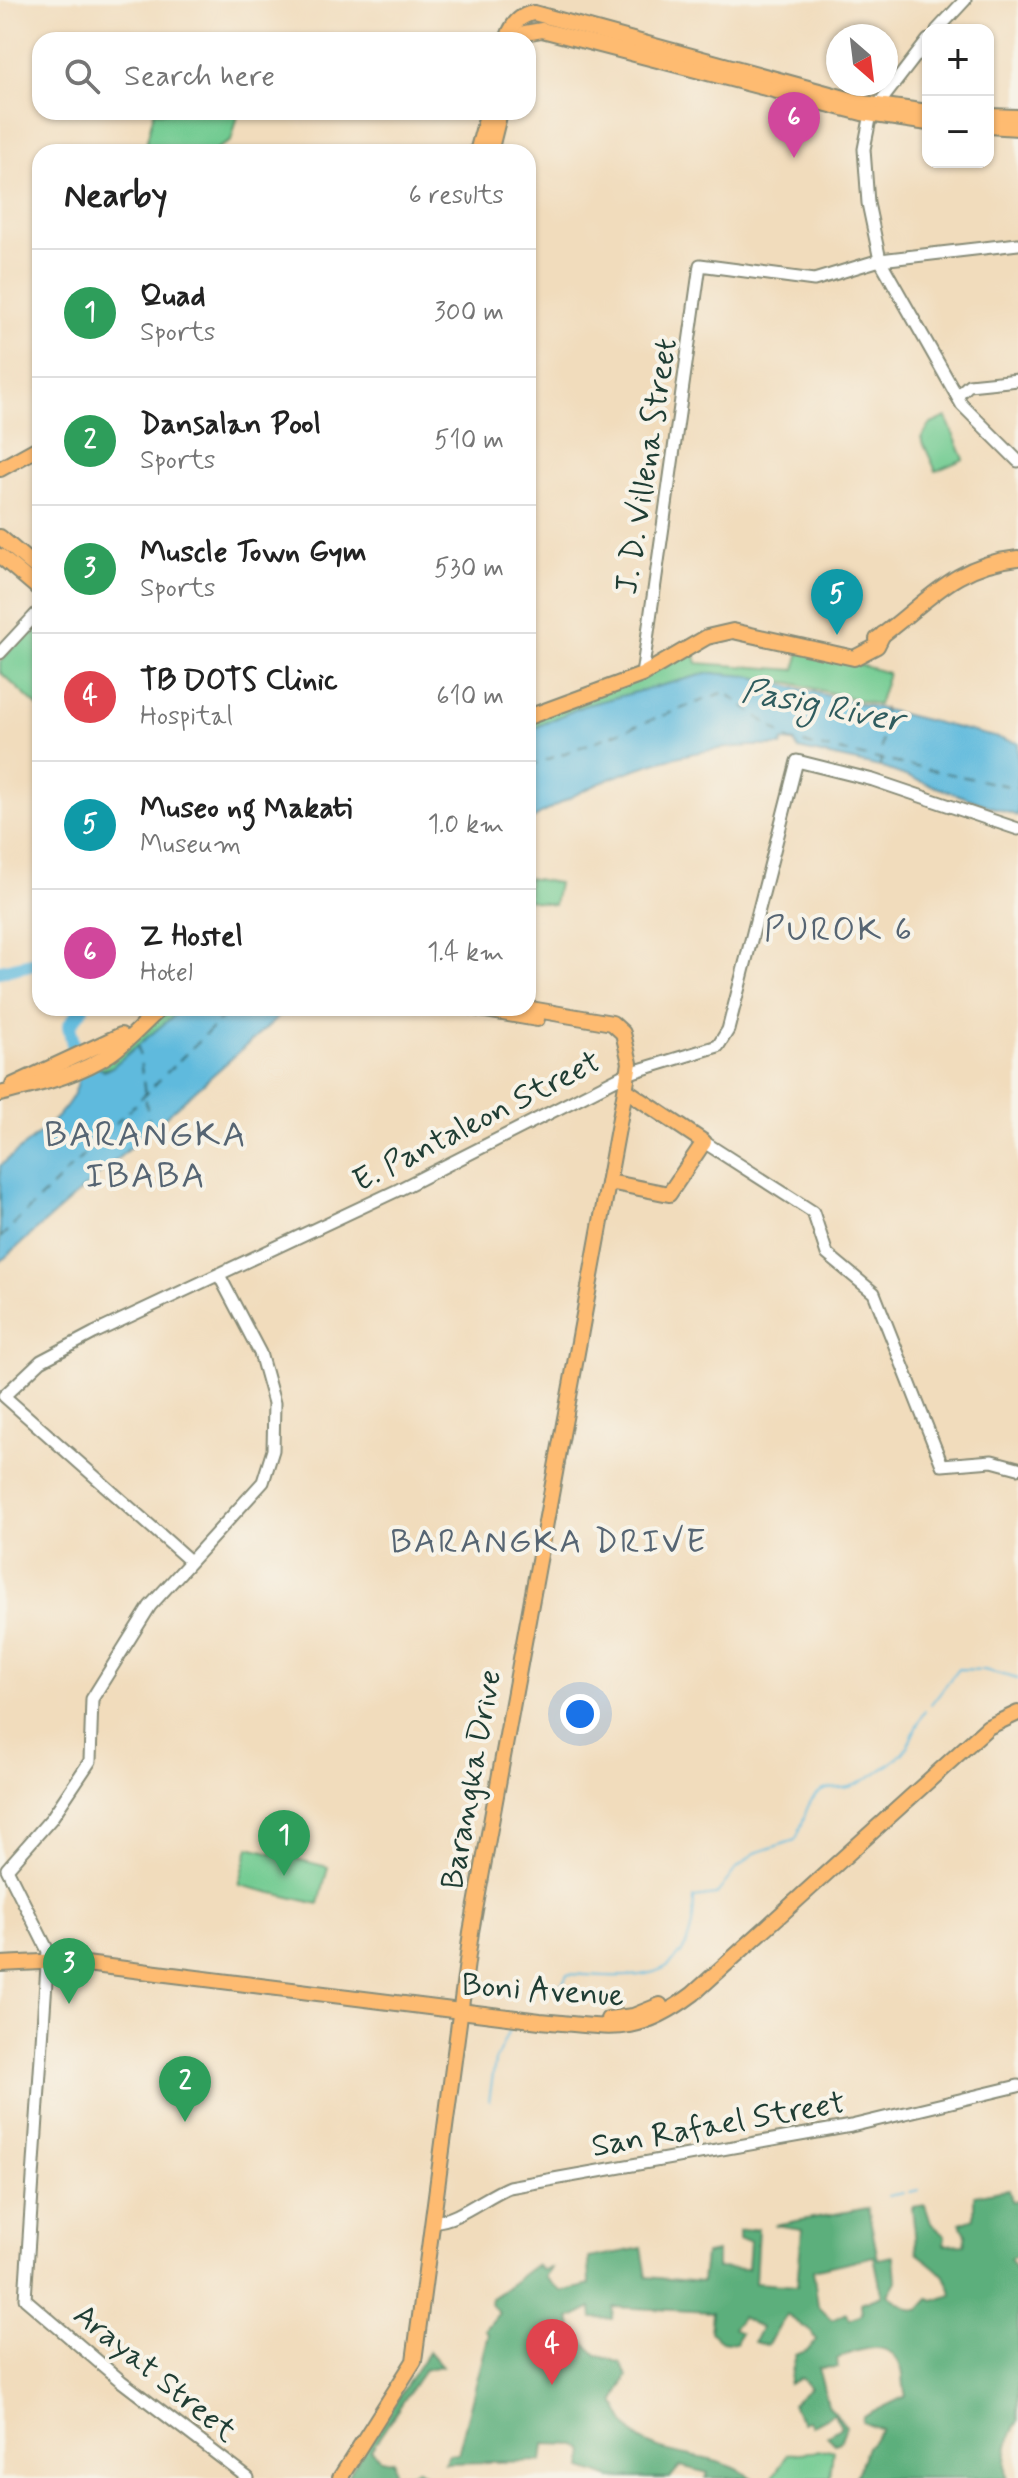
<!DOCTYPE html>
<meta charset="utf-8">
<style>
:root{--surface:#fff;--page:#f2f2f2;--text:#222;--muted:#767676;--line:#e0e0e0;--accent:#1a73e8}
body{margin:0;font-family:Mynerve,sans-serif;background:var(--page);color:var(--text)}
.controls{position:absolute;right:24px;top:24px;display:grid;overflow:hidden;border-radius:16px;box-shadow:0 2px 6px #0004}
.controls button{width:72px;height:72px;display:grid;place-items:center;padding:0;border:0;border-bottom:2px solid var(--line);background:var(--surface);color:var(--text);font:40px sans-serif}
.compass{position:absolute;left:826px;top:24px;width:72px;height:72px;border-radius:50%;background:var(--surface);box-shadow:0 2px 6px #0004;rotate:152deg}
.you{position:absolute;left:580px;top:1714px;width:28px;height:28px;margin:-20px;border:6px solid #fff;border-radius:50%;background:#1a73e8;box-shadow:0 0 0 12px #1a73e833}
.badge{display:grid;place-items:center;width:52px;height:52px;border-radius:50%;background:var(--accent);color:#fff;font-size:26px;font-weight:700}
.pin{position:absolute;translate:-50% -66px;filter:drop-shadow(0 2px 4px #0008)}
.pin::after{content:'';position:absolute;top:42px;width:28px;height:24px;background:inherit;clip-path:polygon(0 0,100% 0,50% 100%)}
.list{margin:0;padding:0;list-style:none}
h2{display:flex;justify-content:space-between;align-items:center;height:104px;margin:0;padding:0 32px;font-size:34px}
h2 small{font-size:26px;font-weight:400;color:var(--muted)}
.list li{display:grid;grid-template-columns:52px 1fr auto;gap:24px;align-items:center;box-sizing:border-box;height:128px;padding:0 32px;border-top:2px solid var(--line)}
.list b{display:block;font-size:30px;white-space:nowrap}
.list p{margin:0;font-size:26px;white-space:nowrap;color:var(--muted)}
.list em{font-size:26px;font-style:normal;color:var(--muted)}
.icon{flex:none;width:44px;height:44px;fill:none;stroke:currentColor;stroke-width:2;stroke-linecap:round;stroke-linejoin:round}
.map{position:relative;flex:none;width:1018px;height:2478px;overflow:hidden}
.search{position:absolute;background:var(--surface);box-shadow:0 2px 6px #0004;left:32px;top:32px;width:504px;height:88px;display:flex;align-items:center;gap:20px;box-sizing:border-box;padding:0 28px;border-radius:24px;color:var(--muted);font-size:30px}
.panel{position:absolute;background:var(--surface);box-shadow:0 2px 6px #0004;left:32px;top:144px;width:504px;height:872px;border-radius:24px}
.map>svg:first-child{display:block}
.green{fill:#71cb91;stroke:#488462;stroke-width:2}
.forest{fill:#5caf7b;stroke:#3e7658;stroke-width:2;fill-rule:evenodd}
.water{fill:#5fbadd;stroke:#3f7c88;stroke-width:2}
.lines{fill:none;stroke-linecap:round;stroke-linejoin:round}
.stream{stroke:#5fbadd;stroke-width:2}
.river{stroke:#5fbadd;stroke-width:14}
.ferry{stroke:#2f5c5e;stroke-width:2;stroke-dasharray:10 8;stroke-linecap:butt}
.minor-casing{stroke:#888c78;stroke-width:15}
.major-casing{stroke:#888c78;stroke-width:18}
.minor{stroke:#fff;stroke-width:11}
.major{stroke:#febb71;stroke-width:14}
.labels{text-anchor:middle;stroke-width:8;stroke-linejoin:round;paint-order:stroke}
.street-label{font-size:32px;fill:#1f3d34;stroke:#f7f3e8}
.water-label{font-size:34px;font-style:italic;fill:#2f5c5e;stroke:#f7f3e8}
.neighbourhood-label{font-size:34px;letter-spacing:2px;fill:#566573;stroke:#f7f3e8}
.quarter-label{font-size:36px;letter-spacing:2px;fill:#566573;stroke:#f7f3e8}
</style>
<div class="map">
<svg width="1018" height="2478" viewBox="0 0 1018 2478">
<rect width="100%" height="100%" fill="#f7f3e8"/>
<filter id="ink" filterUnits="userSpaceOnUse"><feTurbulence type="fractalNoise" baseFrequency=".0125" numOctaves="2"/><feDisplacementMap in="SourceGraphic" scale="16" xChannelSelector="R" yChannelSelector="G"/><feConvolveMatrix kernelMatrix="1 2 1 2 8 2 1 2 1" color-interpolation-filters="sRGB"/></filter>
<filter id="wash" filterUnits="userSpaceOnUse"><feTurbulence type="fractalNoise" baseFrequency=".006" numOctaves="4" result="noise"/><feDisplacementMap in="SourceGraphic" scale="32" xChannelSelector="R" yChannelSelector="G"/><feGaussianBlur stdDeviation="1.8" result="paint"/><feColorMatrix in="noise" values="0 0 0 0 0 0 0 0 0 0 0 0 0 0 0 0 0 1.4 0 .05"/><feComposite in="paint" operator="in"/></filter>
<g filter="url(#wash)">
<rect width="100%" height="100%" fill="#f1dcbc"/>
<!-- green -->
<g class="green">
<path d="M154,112H239L231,141L211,152H144Z"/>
<path d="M946,417L964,459L936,471L921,438L931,424Z"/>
<path d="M40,616V709L0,672V662Z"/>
<path d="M801,648L888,673L878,705L792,683L709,673L583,706L528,731V722L694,651L697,663L795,670Z"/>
<path d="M528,878L558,883L554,905L528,900Z"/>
<path d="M169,1008H183L112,1067L100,1070L97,1066Z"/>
<path d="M249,1847L328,1867L319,1904L239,1885Z"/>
<path d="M833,2450L830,2478H772L788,2454Z"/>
</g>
<!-- forest -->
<g class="forest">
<path d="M1009,2189L1012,2202L1018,2201V2255L1010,2259L1018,2275V2421C1008,2436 1004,2460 1007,2478H855L867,2447L882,2430L862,2422L863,2417L906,2396C903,2387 904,2378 902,2370C891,2336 860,2349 836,2359L838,2367L818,2368L829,2408L846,2426L840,2442L835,2444L827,2436L841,2427L833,2414L811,2426L808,2420L802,2423L792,2404L810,2388L801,2378L789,2384L796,2355L808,2350L816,2340L811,2332L787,2315L767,2345L754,2342L761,2328L741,2317L734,2328L741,2333L736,2343L722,2341L710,2332L712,2312L613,2307L612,2319L593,2318L592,2308L570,2319L573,2331L597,2355L621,2363L627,2376L615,2402C621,2413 625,2425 634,2434C660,2460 717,2451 752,2478H706L708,2473L680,2466L670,2478H611L583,2468L585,2451L577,2445L544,2444L542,2461L444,2463L449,2454L458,2453L489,2334L485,2330L499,2313L490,2304L491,2298C509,2288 519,2276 536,2265L541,2270L551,2268L545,2277L562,2292L590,2285L589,2258L642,2248L647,2277L702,2282L705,2254L717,2252V2268L748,2269L750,2241L739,2240V2231L758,2228L755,2283L797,2286L802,2229L774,2225L868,2208L878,2259L894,2256L896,2281L888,2295L909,2309L919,2310L929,2299L934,2301L952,2295C950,2275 932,2265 917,2253L912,2207L925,2205L931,2223L945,2236L944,2245L964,2244L966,2233L960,2223L974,2218V2196ZM874,2256L882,2295L861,2303L862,2314L850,2319L846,2313L832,2320L818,2306L813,2270Z"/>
<path d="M429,2351L442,2366L424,2370L371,2450L381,2459L393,2461L394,2474L410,2473L417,2469L429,2478H346Z"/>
</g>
<!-- water -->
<g class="water">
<path d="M709,673L749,676L1018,743V816L880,767L798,749L794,742L783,741L781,746C692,742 603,774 528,822V731L583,706Z"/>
<path d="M183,1008H289L0,1262V1166C23,1145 79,1109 78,1077L97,1066L104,1071L112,1067Z"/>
</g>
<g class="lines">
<!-- stream -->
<g class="stream">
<path d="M931,1704L958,1669L984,1670L1018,1679"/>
<path d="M544,1993L563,1983L567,1974C636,1977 694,1989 694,1898L716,1895L736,1869L755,1853L795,1840C804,1826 804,1807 815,1796C826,1785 836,1790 849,1787C864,1783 891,1764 902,1754C910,1746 916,1723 925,1711"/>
<path d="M489,2101L495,2061L512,2024"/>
<path d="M909,2192L919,2190"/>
<path d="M888,2196L903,2193"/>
</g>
<!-- river -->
<g class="river">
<path d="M0,971L40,962"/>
<path d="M78,1066L69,1026L82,1008"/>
</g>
<!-- ferry -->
<g class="ferry">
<path d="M528,767L725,692L790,741L1018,788"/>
<path d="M880,767L884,707"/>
<path d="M138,1046L151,1136"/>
<path d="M0,1238L232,1008"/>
</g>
</g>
</g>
<g filter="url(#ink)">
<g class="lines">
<defs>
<g id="minor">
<path d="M937,30L965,0"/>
<path d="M928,40L871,114L864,149L868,203L880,260L962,405L1018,461"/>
<path d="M957,396L969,385L1018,380"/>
<path d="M0,653L40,610"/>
<path d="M642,675L700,265L814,280L880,260L1018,244"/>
<path d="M704,1142L813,1212L827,1254L874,1293L942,1465L992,1461L1018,1468"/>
<path d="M219,1275L260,1353L274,1403L273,1450L263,1482L150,1606L92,1699L90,1761L51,1819L7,1869L48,1951L25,2299L121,2381L248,2478"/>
<path d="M190,1561L4,1396L41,1361L94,1333L398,1190L626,1074L718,1046L728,1030L797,761L873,780L1018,829"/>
<path d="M434,2221C456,2222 486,2196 509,2187L851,2126L1018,2086"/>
</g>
<g id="major">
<path d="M507,40C511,26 519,15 534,13L863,103L928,112"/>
<path d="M519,40L525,33L542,30L862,113L928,123"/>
<path d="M988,116L1018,117"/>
<path d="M988,126L1018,128"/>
<path d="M477,152L488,112"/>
<path d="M490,152L500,112"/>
<path d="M0,469L40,447"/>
<path d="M0,537L40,571"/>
<path d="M0,556L40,590"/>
<path d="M877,639C927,603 952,565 1018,558"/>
<path d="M528,717L642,675L707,637L733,631L854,658L877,646L883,634"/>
<path d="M474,1008L537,1019"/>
<path d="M13,1085L121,1035"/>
<path d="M0,1094C38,1084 77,1076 110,1054C129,1041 144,1023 161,1008"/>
<path d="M609,1182L669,1194L704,1142L626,1090"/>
<path d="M0,1964L62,1961L540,2021C608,2026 633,2039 693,1994L988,1727L1018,1713"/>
<path d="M608,2019L633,2016L660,2005"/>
<path d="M340,2478L414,2361L471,1932L630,1063L623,1033L612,1023L525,1008"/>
</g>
</defs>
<!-- minor casing -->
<use href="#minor" class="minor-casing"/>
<!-- major casing -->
<use href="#major" class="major-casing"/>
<!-- minor -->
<use href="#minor" class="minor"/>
<!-- major -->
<use href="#major" class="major"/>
</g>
</g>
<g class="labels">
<!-- street labels -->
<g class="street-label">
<text transform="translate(645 466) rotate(-81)" y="11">J. D. Villena Street</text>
<text transform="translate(476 1120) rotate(-27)" y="11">E. Pantaleon Street</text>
<text transform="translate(470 1779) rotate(-80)" y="11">Barangka Drive</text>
<text transform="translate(543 1989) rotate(4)" y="11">Boni Avenue</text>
<text transform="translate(718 2123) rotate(-10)" y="11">San Rafael Street</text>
<text transform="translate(156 2372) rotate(39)" y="11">Arayat Street</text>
</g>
<!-- water labels -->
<g class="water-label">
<text transform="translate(823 704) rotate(11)" y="12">Pasig River</text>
</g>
<!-- neighbourhood labels -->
<g class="neighbourhood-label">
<text x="839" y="940">PUROK 6</text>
<text x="549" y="1552">BARANGKA DRIVE</text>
</g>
<!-- quarter labels -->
<g class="quarter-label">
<text x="146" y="1146">BARANGKA<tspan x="146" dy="41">IBABA</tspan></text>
</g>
</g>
</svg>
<div class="controls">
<button>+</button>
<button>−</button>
</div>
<svg class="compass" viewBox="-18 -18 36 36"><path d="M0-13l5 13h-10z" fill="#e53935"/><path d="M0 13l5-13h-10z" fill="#767676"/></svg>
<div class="you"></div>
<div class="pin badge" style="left:284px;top:1876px;background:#2e9e5b">1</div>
<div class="pin badge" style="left:185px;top:2122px;background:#2e9e5b">2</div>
<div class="pin badge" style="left:69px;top:2004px;background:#2e9e5b">3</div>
<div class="pin badge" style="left:552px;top:2385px;background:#e0444e">4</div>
<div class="pin badge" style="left:837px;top:635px;background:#0f9aa8">5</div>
<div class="pin badge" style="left:794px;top:158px;background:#d1479c">6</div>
<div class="search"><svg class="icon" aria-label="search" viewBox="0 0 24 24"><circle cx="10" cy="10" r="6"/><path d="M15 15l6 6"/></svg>Search here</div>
<section class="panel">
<h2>Nearby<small>6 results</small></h2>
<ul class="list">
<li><span class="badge" style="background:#2e9e5b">1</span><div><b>Quad</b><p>Sports</p></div><em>300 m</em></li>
<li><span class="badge" style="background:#2e9e5b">2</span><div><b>Dansalan Pool</b><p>Sports</p></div><em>510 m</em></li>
<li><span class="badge" style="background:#2e9e5b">3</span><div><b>Muscle Town Gym</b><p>Sports</p></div><em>530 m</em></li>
<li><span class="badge" style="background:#e0444e">4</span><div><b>TB DOTS Clinic</b><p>Hospital</p></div><em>610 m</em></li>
<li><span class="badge" style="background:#0f9aa8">5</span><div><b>Museo ng Makati</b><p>Museum</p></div><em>1.0 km</em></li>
<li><span class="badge" style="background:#d1479c">6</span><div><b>Z Hostel</b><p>Hotel</p></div><em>1.4 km</em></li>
</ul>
</section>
</div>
